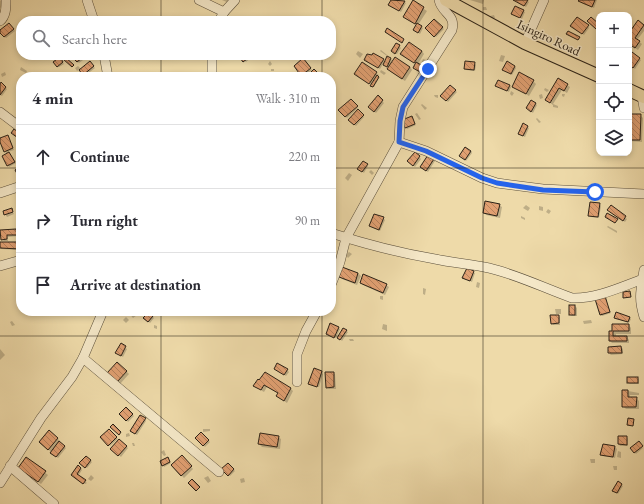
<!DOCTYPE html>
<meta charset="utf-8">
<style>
:root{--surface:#fff;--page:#f2f2f3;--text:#2b2b33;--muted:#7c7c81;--line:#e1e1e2}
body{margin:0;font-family:"EB Garamond",serif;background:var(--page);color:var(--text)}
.controls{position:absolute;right:12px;top:12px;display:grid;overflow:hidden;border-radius:8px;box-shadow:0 2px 6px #0003}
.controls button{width:36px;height:36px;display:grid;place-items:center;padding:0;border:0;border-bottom:1px solid var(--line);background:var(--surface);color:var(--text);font:20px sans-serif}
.stop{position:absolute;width:12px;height:12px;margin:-9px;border:3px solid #2563eb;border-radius:50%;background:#fff}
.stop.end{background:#2563eb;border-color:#fff;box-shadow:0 1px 4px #0008}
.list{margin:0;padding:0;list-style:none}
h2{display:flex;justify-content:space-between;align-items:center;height:52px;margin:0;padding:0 16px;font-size:17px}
h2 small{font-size:13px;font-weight:400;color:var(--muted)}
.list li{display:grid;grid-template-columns:26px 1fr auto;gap:12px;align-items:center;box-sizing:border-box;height:64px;padding:0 16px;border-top:1px solid var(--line)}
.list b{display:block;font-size:15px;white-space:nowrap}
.list em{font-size:13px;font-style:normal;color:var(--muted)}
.icon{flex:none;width:22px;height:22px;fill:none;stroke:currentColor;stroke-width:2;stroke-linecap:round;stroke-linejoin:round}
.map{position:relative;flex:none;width:644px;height:504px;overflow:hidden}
.search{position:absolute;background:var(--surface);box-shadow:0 2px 6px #0003;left:16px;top:16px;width:320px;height:44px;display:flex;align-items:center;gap:10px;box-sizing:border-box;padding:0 14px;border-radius:16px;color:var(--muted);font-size:15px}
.panel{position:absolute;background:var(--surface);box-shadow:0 2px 6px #0003;left:16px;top:72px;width:320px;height:244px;border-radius:16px}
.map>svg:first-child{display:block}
.shadow{fill:#0003}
.building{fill:url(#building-back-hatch);stroke:#2a2116}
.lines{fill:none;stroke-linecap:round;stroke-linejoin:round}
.minor-casing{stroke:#5b4f3b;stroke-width:10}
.major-casing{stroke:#2a2116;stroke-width:14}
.minor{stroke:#f4e7c7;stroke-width:9}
.major{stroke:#eedaa9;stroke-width:12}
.route{stroke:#2563eb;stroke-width:5}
.grid{fill:none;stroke:#2a2116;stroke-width:1;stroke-opacity:0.55}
.labels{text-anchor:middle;stroke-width:3;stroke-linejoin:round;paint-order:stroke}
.street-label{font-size:13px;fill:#2a2116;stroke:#f4e7c7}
</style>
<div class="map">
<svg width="644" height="504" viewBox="0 0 644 504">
<defs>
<pattern id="building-back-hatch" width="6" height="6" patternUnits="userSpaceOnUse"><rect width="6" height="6" fill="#e1a072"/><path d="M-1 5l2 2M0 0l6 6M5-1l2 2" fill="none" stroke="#b7825d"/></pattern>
</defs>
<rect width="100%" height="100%" fill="#eedaa9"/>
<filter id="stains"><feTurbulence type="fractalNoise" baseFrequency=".005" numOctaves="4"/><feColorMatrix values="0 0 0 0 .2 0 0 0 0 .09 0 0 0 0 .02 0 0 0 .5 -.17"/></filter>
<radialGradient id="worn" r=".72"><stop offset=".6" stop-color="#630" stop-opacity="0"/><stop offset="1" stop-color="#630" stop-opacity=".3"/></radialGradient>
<!-- shadow -->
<g class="shadow">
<path d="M0,0L5,4L0,8Z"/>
<path d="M222,0H231L229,3Z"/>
<path d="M392,0H401L406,3L401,12L389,5Z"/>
<path d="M470,0H484L483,4Z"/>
<path d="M514,0H526L529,2L526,7Z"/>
<path d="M580,0H597L594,8L581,3Z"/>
<path d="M413,2L427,11L418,25L423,28L420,34L416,31L417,25L405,17Z"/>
<path d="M483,7H486L487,10H483Z"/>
<path d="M516,7L525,12L522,19L512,14Z"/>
<path d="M494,15L495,18L491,19L490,16Z"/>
<path d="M434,20L444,29L436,37L426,28Z"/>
<path d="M639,22L644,26V31L637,40L642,44L638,50L629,44V35Z"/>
<path d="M9,24L15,31L6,38L0,32Z"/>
<path d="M588,26L589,28L584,35L573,27Z"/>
<path d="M20,36L21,37V45L16,40Z"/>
<path d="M399,46L401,48L397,54L394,53Z"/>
<path d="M381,50L387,55V56L380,51Z"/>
<path d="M358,51L363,54L360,58L356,54Z"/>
<path d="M422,51L424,54L418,64L424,68L421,73L416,69V64L404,56Z"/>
<path d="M632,54L641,60L635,69L629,64V58Z"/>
<path d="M47,55H54L50,58Z"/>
<path d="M74,55H79L83,60L79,63L73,56Z"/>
<path d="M239,55H252L253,56L246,62Z"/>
<path d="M501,55L505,56L503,62L499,61Z"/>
<path d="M60,59L64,64L59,67L57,66Z"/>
<path d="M391,59L392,60L390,65L410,67L412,70L405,81L391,72L389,69V68L383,64L380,69L366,61L383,60L386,62Z"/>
<path d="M423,59L428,61V64L422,62Z"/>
<path d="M270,61L272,64L270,66L268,64Z"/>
<path d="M305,61L312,70L304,76L302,75Z"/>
<path d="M90,63L95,68L86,75L80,69L77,71L75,68L78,66L82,70Z"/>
<path d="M474,63L476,65L475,71L466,70L465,68Z"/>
<path d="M515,66L516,68L512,75L503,70Z"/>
<path d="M21,67L27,71L26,73L20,70Z"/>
<rect x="271" y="69" width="3" height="2"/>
<path d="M381,70L386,73L384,75L380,72Z"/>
<path d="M314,71L319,76L317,77H307Z"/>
<path d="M5,72L6,75L2,77L1,74Z"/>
<path d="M376,73L379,75L378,77L379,78L374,87L355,74Z"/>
<path d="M558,79L570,87L567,93L562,90L553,104L558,106V108L553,107V105L549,102Z"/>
<path d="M533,81L536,84L529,96L513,86Z"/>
<path d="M1,84L7,89L2,96L0,95V85Z"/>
<path d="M509,85L511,87L509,92L498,87Z"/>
<path d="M450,86L457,92L448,102L441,96Z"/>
<path d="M545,88L549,90L547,92L544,90Z"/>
<path d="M511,91L514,93L512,96L510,94Z"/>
<path d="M542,94L543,98L540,99L539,95Z"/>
<path d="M562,94H565L564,97L562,96Z"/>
<path d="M434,95H438V98L435,97Z"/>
<path d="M378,97L384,103L376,113L369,107Z"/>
<path d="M351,100L358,108L347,118L340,110Z"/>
<path d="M532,101L537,105L533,113L529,110Z"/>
<path d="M422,104L427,108L425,110L421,105Z"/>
<path d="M358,111L364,117L356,126L349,120Z"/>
<path d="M417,113L421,119L419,120L415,114Z"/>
<path d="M597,114H599V128L598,127Z"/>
<path d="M629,115H640L643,118L642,142L629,141Z"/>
<path d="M412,117L416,125L407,129L405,127Z"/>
<path d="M537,118L541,122L539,123L536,119Z"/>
<path d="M527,127L529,128L525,137L519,134Z"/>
<path d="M8,136L14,150L8,152L16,163L9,167L8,165L7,154L5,151L0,139Z"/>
<path d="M471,151L472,153L466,161L462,157Z"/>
<path d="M415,153L421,159L415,167L408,161Z"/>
<path d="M21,157V163L20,164L17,159Z"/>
<path d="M433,160L435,161L428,172L423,169Z"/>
<path d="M367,165L368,166L364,173L360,170Z"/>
<path d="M371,170L374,173L372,175L369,172Z"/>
<path d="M349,173L352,175L348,181L345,178Z"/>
<path d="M599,204L601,206L599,218L591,217L589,215Z"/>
<path d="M499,205L502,207L500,218L486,215L484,212Z"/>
<path d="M526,205L530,208L528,211L523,208Z"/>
<path d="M539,206L543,207V211L539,210Z"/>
<path d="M611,207L627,219L625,222L610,211Z"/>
<path d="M11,209L14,214L7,217L4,212Z"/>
<path d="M548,209L551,211L549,214L546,212Z"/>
<path d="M521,216L525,218V220L521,218Z"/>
<path d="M383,218L385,220L380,231L370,226Z"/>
<path d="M608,226L617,231V233L607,227Z"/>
<path d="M16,230L18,232V236L8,237V241H4L2,239L1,231Z"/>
<path d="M0,243H19L21,244V250L1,249Z"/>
<path d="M349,252L352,254L348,258L346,255Z"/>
<path d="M343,268L358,273L361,276L357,285L342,279L340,276Z"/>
<path d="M467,269L475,273L472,282L464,278Z"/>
<path d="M477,282L480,283L479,288L476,287Z"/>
<path d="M361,283L386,285L389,287L385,295L363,285Z"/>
<path d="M423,288L426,289L425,295L423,294Z"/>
<path d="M380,296H383V300L380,299Z"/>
<path d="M604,297L611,313L602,316L600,314Z"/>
<path d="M575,306L577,308V316H572L570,315Z"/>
<path d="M555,309H561V314H556Z"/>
<path d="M131,311H140L141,312L133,318L129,313Z"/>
<path d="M149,313L154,318L150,323L145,318Z"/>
<path d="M559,316L560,317V325H553L552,323Z"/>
<path d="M126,317L129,320L126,323L123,320Z"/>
<path d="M629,317L631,319L629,323L615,318Z"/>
<path d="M591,320L592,323L584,324L583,321Z"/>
<path d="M12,321L15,325L12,326L10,322Z"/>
<path d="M383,324L387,325V331L382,329Z"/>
<path d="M154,325L157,326V329L154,328Z"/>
<path d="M613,325H629L631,328V334H616V337H627L629,340V343H612L610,341L613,332Z"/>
<path d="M338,328L340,329L336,338L327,334Z"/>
<path d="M346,331L348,332L342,341L340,339Z"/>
<path d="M349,339H353L354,341H350Z"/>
<path d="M121,345L127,349L123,357L116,353Z"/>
<path d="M621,347L623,349V354L611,355L609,353Z"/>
<path d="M0,349L5,355L0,360Z"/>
<path d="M118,363L129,374L120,384L108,373Z"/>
<path d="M275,369L287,370L289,372L286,376Z"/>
<path d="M314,370L323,374L319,387L311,385Z"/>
<path d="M333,373L335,374L336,389H329L327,387Z"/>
<path d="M638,378L639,379V384H630L628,383Z"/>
<path d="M260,381L290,388L293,391L287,403L277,396L279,394L267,387L264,392L257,388L255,386Z"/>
<path d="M628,391L639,393V395H630V398H636L639,401V409H626L623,406Z"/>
<path d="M126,409L134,416L128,422L121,414Z"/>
<path d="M145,419L146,421L137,435L132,432Z"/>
<path d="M203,429H210V431L203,432Z"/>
<path d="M109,430L118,439L110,446L101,437Z"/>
<path d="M129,433L130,436L126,437V434Z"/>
<path d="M201,434L210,442L205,447L196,438Z"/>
<path d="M278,437L281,439L280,449L262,447L259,444Z"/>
<path d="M627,437L628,439V446H620L619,444Z"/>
<path d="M57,438L60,441L59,442L66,448L58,458L43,445Z"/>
<path d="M119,440L128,448L121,457L112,449Z"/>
<path d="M132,443H134L135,446H133Z"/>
<path d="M638,443L643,448L636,454L631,448Z"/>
<path d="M603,445L615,447L617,449L615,458L603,456L602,454Z"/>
<path d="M164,450L166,455L164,456L161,452Z"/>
<path d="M618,451L621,452V458L617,457Z"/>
<path d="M182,456L193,469L184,478L172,465Z"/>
<path d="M86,457L92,462L87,468L81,463Z"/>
<path d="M26,458L48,475L41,484L22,470Z"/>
<path d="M168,458L171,463L164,467L163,465Z"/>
<path d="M590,459H595V463H591Z"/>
<path d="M228,464L235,471L230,476L223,469Z"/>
<path d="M78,466L82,470L78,476L87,483L85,484L74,476Z"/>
<path d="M613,466H617V470H614Z"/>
<path d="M91,475L94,478L91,481L88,479Z"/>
<path d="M208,476L211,481L208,483L204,478Z"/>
<path d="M244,478L245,482L241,483L240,479Z"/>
<path d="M621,485L623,486L618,494L615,492Z"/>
</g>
<!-- building -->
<g class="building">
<path d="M391,0L405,1L399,11L388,5Z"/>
<path d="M413,0L424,7L415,24L403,17Z"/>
<path d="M513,0H528L524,6Z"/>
<path d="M579,0H595L592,7L578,1Z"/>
<path d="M515,6L524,10L520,18L511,14Z"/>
<path d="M577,17L589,25L582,34L570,26Z"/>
<path d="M591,17L599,24L596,29L587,21Z"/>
<path d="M434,19L443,27L434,37L425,28Z"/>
<path d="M638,20L644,25L635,38L640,41L635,48L629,44V33Z"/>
<path d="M9,23L14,29L4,37L0,33V30Z"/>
<path d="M417,23L422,26L418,33L413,30Z"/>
<path d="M387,28L404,39L402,43L385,32Z"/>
<path d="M568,31L580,37L578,40L566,34Z"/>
<path d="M409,42L422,51L414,63L400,54Z"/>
<path d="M396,43L400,45L395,54L391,51Z"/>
<path d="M632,52L640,58L633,68L629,65V56Z"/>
<path d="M373,53L384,59L378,68L364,60L367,54L372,55Z"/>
<path d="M72,55H80L82,58L77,62L71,56Z"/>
<path d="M238,55H252L243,62Z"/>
<path d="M387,56L391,58L387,67L383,65Z"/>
<path d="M60,57L63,62L57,67L53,62Z"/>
<path d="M65,57L74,65L72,67L63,59Z"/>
<path d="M395,57L410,67L402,79L387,69Z"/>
<path d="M303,58L311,68L301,76L294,66Z"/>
<path d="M90,61L94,66L83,75L79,70Z"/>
<path d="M465,61L475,62L474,70L464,69Z"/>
<path d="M507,61L515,66L511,74L502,70Z"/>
<path d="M362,62L377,72L369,84L354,74Z"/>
<path d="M416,62L423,66L420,72L413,68Z"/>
<path d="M314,69L318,73L314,77H306Z"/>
<path d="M519,72L534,80L526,94L512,87Z"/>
<path d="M377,75L379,77L373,87L370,86Z"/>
<path d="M558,78L568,84L564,91L559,88L550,103L545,100Z"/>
<path d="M498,80L510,85L507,91L495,86Z"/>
<path d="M1,82L6,87L0,95V84Z"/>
<path d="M450,85L456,90L446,101L440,96Z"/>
<path d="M378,95L383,100L374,112L368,107Z"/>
<path d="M351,99L358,106L345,117L338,110Z"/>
<path d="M531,100L536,103L531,112L526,108Z"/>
<path d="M358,109L364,115L354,125L348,120Z"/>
<path d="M629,114H641L640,140H629Z"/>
<path d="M412,116L415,124L405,128L402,120Z"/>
<path d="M523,123L528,126L523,136L518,134Z"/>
<path d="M14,129L21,134V140L11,133Z"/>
<path d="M8,135L13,148L4,152L0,142V138Z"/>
<path d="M465,147L471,151L465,160L459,156Z"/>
<path d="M9,152L15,162L7,166L2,156Z"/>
<path d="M415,152L420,156L413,166L407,161Z"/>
<path d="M428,155L434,159L426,171L420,167Z"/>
<path d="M363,161L368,164L362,172L357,169Z"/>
<path d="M21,166V181L15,170Z"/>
<path d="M485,201L500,204L497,216L483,213Z"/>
<path d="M590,202L600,203L598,217L588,216Z"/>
<path d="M611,205L626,216L623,221L607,210Z"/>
<path d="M12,208L13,212L4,215L3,211Z"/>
<path d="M607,213L618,219L615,223L605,217Z"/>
<path d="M374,214L384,217L379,230L369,226Z"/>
<path d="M16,229L17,235H7V239L1,240L0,230Z"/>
<path d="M0,242H20V249L0,248Z"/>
<path d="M342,267L358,273L355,283L339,277Z"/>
<path d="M467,268L474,271L470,281L462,278Z"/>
<path d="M363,274L387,284L383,293L360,283Z"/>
<path d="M630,291L631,297L623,298V292Z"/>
<path d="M605,296L610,312L600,315L595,299Z"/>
<rect x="569" y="305" width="6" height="10"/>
<path d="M149,312L153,316L148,322L143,318Z"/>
<path d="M616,312L630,317L628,322L614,318Z"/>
<path d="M550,315H559V323L551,324Z"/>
<path d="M330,323L339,327L334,338L326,334Z"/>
<path d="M612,324H629V331H613V336H627V341H609V331H612Z"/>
<path d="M343,328L347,330L340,340L337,338Z"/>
<path d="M121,343L126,346L121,356L115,353Z"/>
<path d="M621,346L622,353H608V347Z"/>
<path d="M117,362L127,371L117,382L107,373Z"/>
<path d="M277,363L288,369L284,375L274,369Z"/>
<path d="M314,368L322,371L317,387L308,384Z"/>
<path d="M265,372L291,388L284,401L276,396L278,393L264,385L261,390L253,386L258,379L259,380Z"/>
<path d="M325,372H334V387L326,388Z"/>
<rect x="627" y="377" width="11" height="6"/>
<path d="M622,390H628V397H637L636,407H622Z"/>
<path d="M126,407L133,414L126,421L119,414Z"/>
<path d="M140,415L146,418L135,434L130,431Z"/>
<path d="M628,418L634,419L633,426L627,425Z"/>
<path d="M113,424L121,432L119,435L110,427Z"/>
<path d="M109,429L117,437L108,446L100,437Z"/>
<path d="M49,430L58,438L48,450L39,442Z"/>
<path d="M201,432L209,440L203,446L195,438Z"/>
<path d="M260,433L279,436L277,447L258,444Z"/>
<path d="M618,436H627V445L618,444Z"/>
<path d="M119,439L127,446L118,456L110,449Z"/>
<path d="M59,441L65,446L56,457L50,453Z"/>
<path d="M639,441L643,446L634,453L630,448Z"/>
<path d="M603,444L615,446L613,457L600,455Z"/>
<path d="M182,455L192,466L181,476L171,465Z"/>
<path d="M86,456L91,460L85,468L79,463Z"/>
<path d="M26,457L46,471L38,482L18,468Z"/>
<path d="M168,457L170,462L162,466L160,461Z"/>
<path d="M228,463L234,469L228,476L221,469Z"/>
<path d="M78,465L81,468L77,474L86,480L83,484L71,475Z"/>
<path d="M192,479L200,487L196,491L188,483Z"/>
<path d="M618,481L622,484L617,493L612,491Z"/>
</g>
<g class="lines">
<defs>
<g id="minor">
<path d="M87,0L94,21"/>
<path d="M199,0L224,12"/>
<path d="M439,0C442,14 456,14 452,30L403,107L400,121L399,142L426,151L482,178L497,183L543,189L644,194"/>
<path d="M0,21C6,16 6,8 6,0"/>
<path d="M219,21L224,12L235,0"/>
<path d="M525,43L544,0"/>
<path d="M104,55L108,77"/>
<path d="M212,77V55"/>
<path d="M642,96L644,108"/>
<path d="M0,112L21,128"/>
<path d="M0,193L21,186"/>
<path d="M331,233C365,244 400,253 435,259C453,263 471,264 489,268C518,275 544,288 572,298C596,299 621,287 643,279"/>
<path d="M0,266L21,260"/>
<path d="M644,270C641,290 638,297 644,317"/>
<path d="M331,285L340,262L346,238L399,142"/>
<path d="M83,358L219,472"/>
<path d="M297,382V354L306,331L317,311"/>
<path d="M10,466L54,504"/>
<path d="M0,483L41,418L72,377L83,358L103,311"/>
</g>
<g id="major">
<path d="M446,0L525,43L599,76"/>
<path d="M629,90L644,97"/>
</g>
</defs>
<!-- minor casing -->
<use href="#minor" class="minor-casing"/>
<!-- major casing -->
<use href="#major" class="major-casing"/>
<!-- minor -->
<use href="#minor" class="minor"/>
<!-- major -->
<use href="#major" class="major"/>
</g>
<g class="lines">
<!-- route -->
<path class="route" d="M428,69L403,107L400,121L399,142L426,151L482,178L497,183L543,190L595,192"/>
</g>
<!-- grid -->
<path class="grid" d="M161,0V21M322,0V21M483,0V504M161,55V77M322,55V77M0,168H21M331,168H644M161,311V504M322,311V504M0,336H644"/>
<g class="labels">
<!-- street labels -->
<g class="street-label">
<text transform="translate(549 37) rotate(25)" y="5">Isingiro Road</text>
</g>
</g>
<rect width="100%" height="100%" filter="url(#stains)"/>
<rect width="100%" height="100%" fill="url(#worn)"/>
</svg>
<div class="controls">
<button>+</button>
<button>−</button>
<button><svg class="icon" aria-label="locate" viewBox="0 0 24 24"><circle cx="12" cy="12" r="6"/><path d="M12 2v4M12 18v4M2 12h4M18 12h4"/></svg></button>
<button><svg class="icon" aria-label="layers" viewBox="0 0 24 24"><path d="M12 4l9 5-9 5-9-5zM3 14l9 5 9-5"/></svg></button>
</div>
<div class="stop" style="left:595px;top:192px"></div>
<div class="stop end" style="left:428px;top:69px"></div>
<div class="search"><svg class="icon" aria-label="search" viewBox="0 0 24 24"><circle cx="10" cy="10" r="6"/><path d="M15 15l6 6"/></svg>Search here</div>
<section class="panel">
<h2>4 min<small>Walk · 310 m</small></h2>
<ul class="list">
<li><svg class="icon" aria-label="ahead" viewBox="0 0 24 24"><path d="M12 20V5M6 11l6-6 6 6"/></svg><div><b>Continue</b></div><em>220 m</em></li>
<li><svg class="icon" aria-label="right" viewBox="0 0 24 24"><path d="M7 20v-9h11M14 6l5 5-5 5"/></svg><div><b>Turn right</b></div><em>90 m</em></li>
<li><svg class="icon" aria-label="arrive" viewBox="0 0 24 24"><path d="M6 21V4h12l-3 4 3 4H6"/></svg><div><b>Arrive at destination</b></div></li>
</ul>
</section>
</div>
